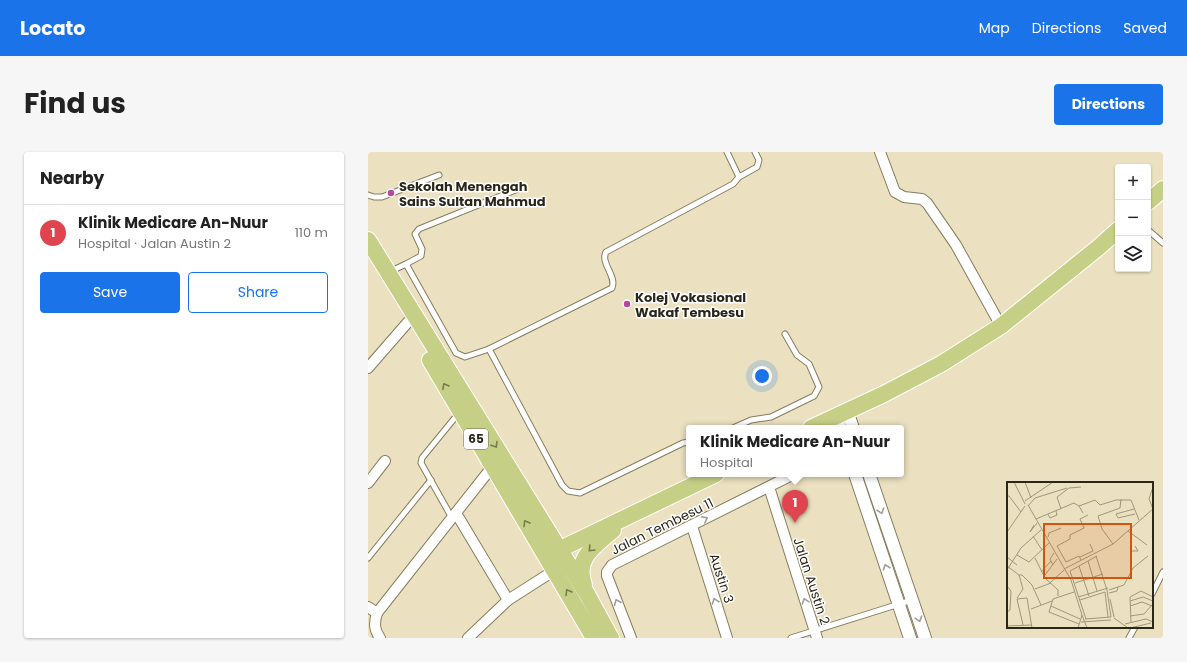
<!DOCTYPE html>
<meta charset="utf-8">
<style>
:root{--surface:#fff;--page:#f6f6f6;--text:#222;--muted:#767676;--line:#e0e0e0;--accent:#1a73e8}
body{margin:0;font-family:Poppins,sans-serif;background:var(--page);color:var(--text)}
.controls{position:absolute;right:12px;top:12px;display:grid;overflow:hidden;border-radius:4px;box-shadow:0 1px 3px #0004}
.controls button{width:36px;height:36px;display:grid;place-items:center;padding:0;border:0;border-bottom:1px solid var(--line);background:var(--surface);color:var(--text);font:20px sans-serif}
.you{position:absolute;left:394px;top:224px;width:14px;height:14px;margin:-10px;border:3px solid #fff;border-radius:50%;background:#1a73e8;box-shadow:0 0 0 6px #1a73e833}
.badge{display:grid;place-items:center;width:26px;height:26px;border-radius:50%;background:var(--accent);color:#fff;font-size:13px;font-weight:700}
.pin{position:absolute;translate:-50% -33px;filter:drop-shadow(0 1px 2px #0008)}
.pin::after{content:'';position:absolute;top:21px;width:14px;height:12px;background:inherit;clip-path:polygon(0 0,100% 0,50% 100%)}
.popup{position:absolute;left:318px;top:273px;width:218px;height:52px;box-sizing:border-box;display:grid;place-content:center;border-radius:4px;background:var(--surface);filter:drop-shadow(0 1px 3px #0005);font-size:13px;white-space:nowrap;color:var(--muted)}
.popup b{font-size:15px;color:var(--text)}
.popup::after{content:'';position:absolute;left:50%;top:100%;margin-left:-8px;border:8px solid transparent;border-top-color:var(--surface)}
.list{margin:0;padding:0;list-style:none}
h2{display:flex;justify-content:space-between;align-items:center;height:52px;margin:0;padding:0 16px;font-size:17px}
h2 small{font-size:13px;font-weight:400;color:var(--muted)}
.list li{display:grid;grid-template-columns:26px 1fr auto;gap:12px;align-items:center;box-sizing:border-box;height:56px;padding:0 16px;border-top:1px solid var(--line)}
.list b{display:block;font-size:15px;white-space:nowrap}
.list p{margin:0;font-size:13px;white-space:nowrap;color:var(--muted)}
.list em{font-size:13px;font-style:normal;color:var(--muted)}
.actions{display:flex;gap:8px;padding:12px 16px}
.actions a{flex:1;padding:9px 0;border:1px solid var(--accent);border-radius:4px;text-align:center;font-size:14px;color:var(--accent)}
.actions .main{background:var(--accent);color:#fff}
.icon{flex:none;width:22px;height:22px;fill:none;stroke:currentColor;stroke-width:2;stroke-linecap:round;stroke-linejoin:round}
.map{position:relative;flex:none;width:795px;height:486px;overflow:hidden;border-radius:4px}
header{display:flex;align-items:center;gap:24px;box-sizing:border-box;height:56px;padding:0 20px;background:var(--accent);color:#fff}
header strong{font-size:19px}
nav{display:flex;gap:22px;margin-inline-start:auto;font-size:14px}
.intro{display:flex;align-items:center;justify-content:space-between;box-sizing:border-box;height:96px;padding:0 24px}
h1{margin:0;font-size:28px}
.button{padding:10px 18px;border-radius:4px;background:var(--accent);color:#fff;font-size:14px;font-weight:700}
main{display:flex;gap:24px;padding:0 24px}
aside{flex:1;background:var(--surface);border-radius:4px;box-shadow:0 1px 3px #0004}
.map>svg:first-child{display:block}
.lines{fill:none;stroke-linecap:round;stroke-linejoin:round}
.service-casing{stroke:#867d5f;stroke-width:7}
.minor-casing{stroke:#867d5f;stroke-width:12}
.tertiary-casing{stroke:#867d5f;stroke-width:14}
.primary-casing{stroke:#fff;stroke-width:18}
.service{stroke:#fff;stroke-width:5}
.minor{stroke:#fff;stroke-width:10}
.tertiary{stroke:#fff;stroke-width:12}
.primary{stroke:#c6cf86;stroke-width:16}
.oneway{stroke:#787b50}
.oneway2{stroke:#9f9e98}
.poi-dot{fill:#bc469d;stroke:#fff;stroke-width:1.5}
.labels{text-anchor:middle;stroke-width:3;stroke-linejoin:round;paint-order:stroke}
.shield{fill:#fff;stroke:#6a685f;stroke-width:1}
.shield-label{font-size:12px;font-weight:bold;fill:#2a271a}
.poi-label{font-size:13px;font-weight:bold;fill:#2a271a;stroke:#fff;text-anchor:start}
.street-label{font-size:13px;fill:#2a271a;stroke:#fff}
.inset-road{fill:none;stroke:#9e977e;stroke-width:1}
.view{fill:#d5540d;fill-opacity:0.15;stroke:#d5540d;stroke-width:2}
.inset-edge{fill:none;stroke:#2a271a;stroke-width:2}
</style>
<header>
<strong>Locato</strong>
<nav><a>Map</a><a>Directions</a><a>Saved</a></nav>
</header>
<div class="intro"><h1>Find us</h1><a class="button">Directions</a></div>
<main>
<aside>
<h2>Nearby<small></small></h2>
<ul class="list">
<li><span class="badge" style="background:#e0444e">1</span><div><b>Klinik Medicare An-Nuur</b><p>Hospital · Jalan Austin 2</p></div><em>110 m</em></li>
</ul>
<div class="actions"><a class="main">Save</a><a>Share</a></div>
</aside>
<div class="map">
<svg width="795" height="486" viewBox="0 0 795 486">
<rect width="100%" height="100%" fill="#ebe1c0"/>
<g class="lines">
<defs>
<g id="service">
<path d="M371,25L389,15L391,8L387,0"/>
<path d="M0,43L6,45H14L71,23"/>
<path d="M780,78L795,91"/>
<path d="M38,112L53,104L54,97L47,82L51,77L155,35"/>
<path d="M21,120L38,112L88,201L97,205L121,197"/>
<path d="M365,276L383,268L403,265L446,244L451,235L441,212L429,203L417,182"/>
<path d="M321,290L315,291L212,341L200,339L194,333L121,197L244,136C249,124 232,111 238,100L365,32L371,25L359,0"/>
<path d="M84,366L53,311L54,306L90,262"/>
<path d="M0,406L63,328"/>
<path d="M784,442L795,420"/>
<path d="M423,486L544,448"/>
<path d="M761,486L767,475"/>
</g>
<g id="minor">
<path d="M512,0L527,40L536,45L554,47L559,51L588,93L633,174"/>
<path d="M0,216L40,170L48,165"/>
<path d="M0,331L17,309"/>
<path d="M401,335L449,486"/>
<path d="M88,361L140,448"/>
<path d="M324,374L359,486"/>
<path d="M0,455L9,461"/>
<path d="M12,486C6,478 6,471 9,461L124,315"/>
<path d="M100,486L140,448L187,418"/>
<path d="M263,486L239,424V420L244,413L426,322"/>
</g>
<g id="tertiary">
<path d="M479,259L485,276"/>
<path d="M468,264L472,276"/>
<path d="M487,322L542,486"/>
<path d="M501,322L557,486"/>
</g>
<g id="primary">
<path d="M780,50L795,37"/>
<path d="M0,88L219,442L243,486"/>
<path d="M62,208L226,486"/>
<path d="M443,276L516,242L573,212L633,174L731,95L750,78"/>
<path d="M182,402L348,322"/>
<path d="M216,433C206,406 227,394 245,378"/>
</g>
</defs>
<!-- service casing -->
<use href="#service" class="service-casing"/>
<!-- minor casing -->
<use href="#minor" class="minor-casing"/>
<!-- tertiary casing -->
<use href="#tertiary" class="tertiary-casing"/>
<!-- primary casing -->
<use href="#primary" class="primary-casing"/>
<!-- service -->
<use href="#service" class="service"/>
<!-- minor -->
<use href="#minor" class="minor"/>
<!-- tertiary -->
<use href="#tertiary" class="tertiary"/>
<!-- primary -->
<use href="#primary" class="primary"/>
</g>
<!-- one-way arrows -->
<defs><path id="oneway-chevron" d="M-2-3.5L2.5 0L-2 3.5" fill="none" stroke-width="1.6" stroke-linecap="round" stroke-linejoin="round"/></defs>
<g class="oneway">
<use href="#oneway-chevron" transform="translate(77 234) rotate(-120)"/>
<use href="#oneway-chevron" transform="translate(127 293) rotate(58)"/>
<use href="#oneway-chevron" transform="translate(158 371) rotate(-121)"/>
<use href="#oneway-chevron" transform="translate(223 397) rotate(134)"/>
<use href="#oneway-chevron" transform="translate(200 440) rotate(-121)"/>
</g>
<g class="oneway2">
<use href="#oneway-chevron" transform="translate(513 359) rotate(71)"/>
<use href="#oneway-chevron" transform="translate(337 367) rotate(-27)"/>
<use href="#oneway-chevron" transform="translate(518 415) rotate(-109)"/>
<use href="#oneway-chevron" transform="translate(347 449) rotate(-108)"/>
<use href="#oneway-chevron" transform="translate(437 449) rotate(-108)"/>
<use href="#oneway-chevron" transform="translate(249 450) rotate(-112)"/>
<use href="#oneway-chevron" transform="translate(551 467) rotate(72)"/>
</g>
<!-- markers -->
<g class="poi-dot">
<circle cx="23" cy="41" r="4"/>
<circle cx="259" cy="152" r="4"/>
</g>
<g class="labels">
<!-- shield labels -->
<rect class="shield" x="96" y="277" width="24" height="20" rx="3"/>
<g class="shield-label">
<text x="108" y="291">65</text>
</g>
<!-- poi labels -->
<g class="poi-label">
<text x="31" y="39">Sekolah Menengah<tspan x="31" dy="15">Sains Sultan Mahmud</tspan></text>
<text x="267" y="150">Kolej Vokasional<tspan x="267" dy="15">Wakaf Tembesu</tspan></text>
</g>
<!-- street labels -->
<g class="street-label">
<text transform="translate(294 374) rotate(-26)" y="5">Jalan Tembesu 11</text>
<text transform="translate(354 426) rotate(72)" y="5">Austin 3</text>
<text transform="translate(444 429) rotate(72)" y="5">Jalan Austin 2</text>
</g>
</g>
<!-- overview -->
<g transform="translate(639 330)">
<rect width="146" height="146" fill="#ebe1c0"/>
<path class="inset-road" d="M7,0L18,22M18,0L24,16M146,5L142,17L146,27M0,14H2L14,30M18,19L46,0M21,23L64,98L75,133L71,146M21,24L28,16L60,6M72,24L88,18L93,23L109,18H124L132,38M54,27L50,15L62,6L74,5M127,27L109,32L111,36L128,32M41,32L43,36L50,33L49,29M29,37L67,21L72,24L76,31M27,43L23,50L30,41M121,49L140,63M0,50L18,24M26,54L35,68M41,55L42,51L54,46M106,62L95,47L91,34L113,26L114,17M124,69H131L128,64M10,73L22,80L42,61M89,74L100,108L104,135L91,136M0,75L10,83M73,75L86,69L83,62M28,76L38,96L51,108V114M74,78L72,74L59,80L50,64L63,57V53L77,46L73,37L81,33M81,79L90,109M46,83L43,77L47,71M0,84L12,93L16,107L10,116M72,84L82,114M57,87L106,62L146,27M0,88L14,66L34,48M34,90L44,79M12,93H15L25,103L34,123M38,93L50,77M43,101L57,88M68,101L96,92M0,104L4,109L3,128L0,130M28,107L44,101M102,108L117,103L126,86L141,74M67,110L46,117L42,130L72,142M102,111L110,109L111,105M71,115L101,106M103,117L107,135M73,118L98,110L101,135M123,119L136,115L146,119M44,124L73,137M123,124L135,120L145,124M24,127L45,119M75,133L80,146M123,134L137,132L145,123M107,136L121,146M78,137L91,136M79,137L63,89L90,74M74,140L104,138M124,140L123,115L134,109L146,115M118,142L139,137L146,140M16,143L10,117L20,116L25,146M0,144L25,143M123,146L144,141"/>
<path class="view" d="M37,42H124V96H37Z"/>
<rect width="146" height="146" class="inset-edge"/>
</g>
</svg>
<div class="controls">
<button>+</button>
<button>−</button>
<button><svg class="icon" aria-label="layers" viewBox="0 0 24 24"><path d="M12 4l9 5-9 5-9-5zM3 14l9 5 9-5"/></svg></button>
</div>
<div class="you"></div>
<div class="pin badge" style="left:427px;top:371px;background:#e0444e">1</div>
<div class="popup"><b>Klinik Medicare An-Nuur</b>Hospital</div>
</div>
</main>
